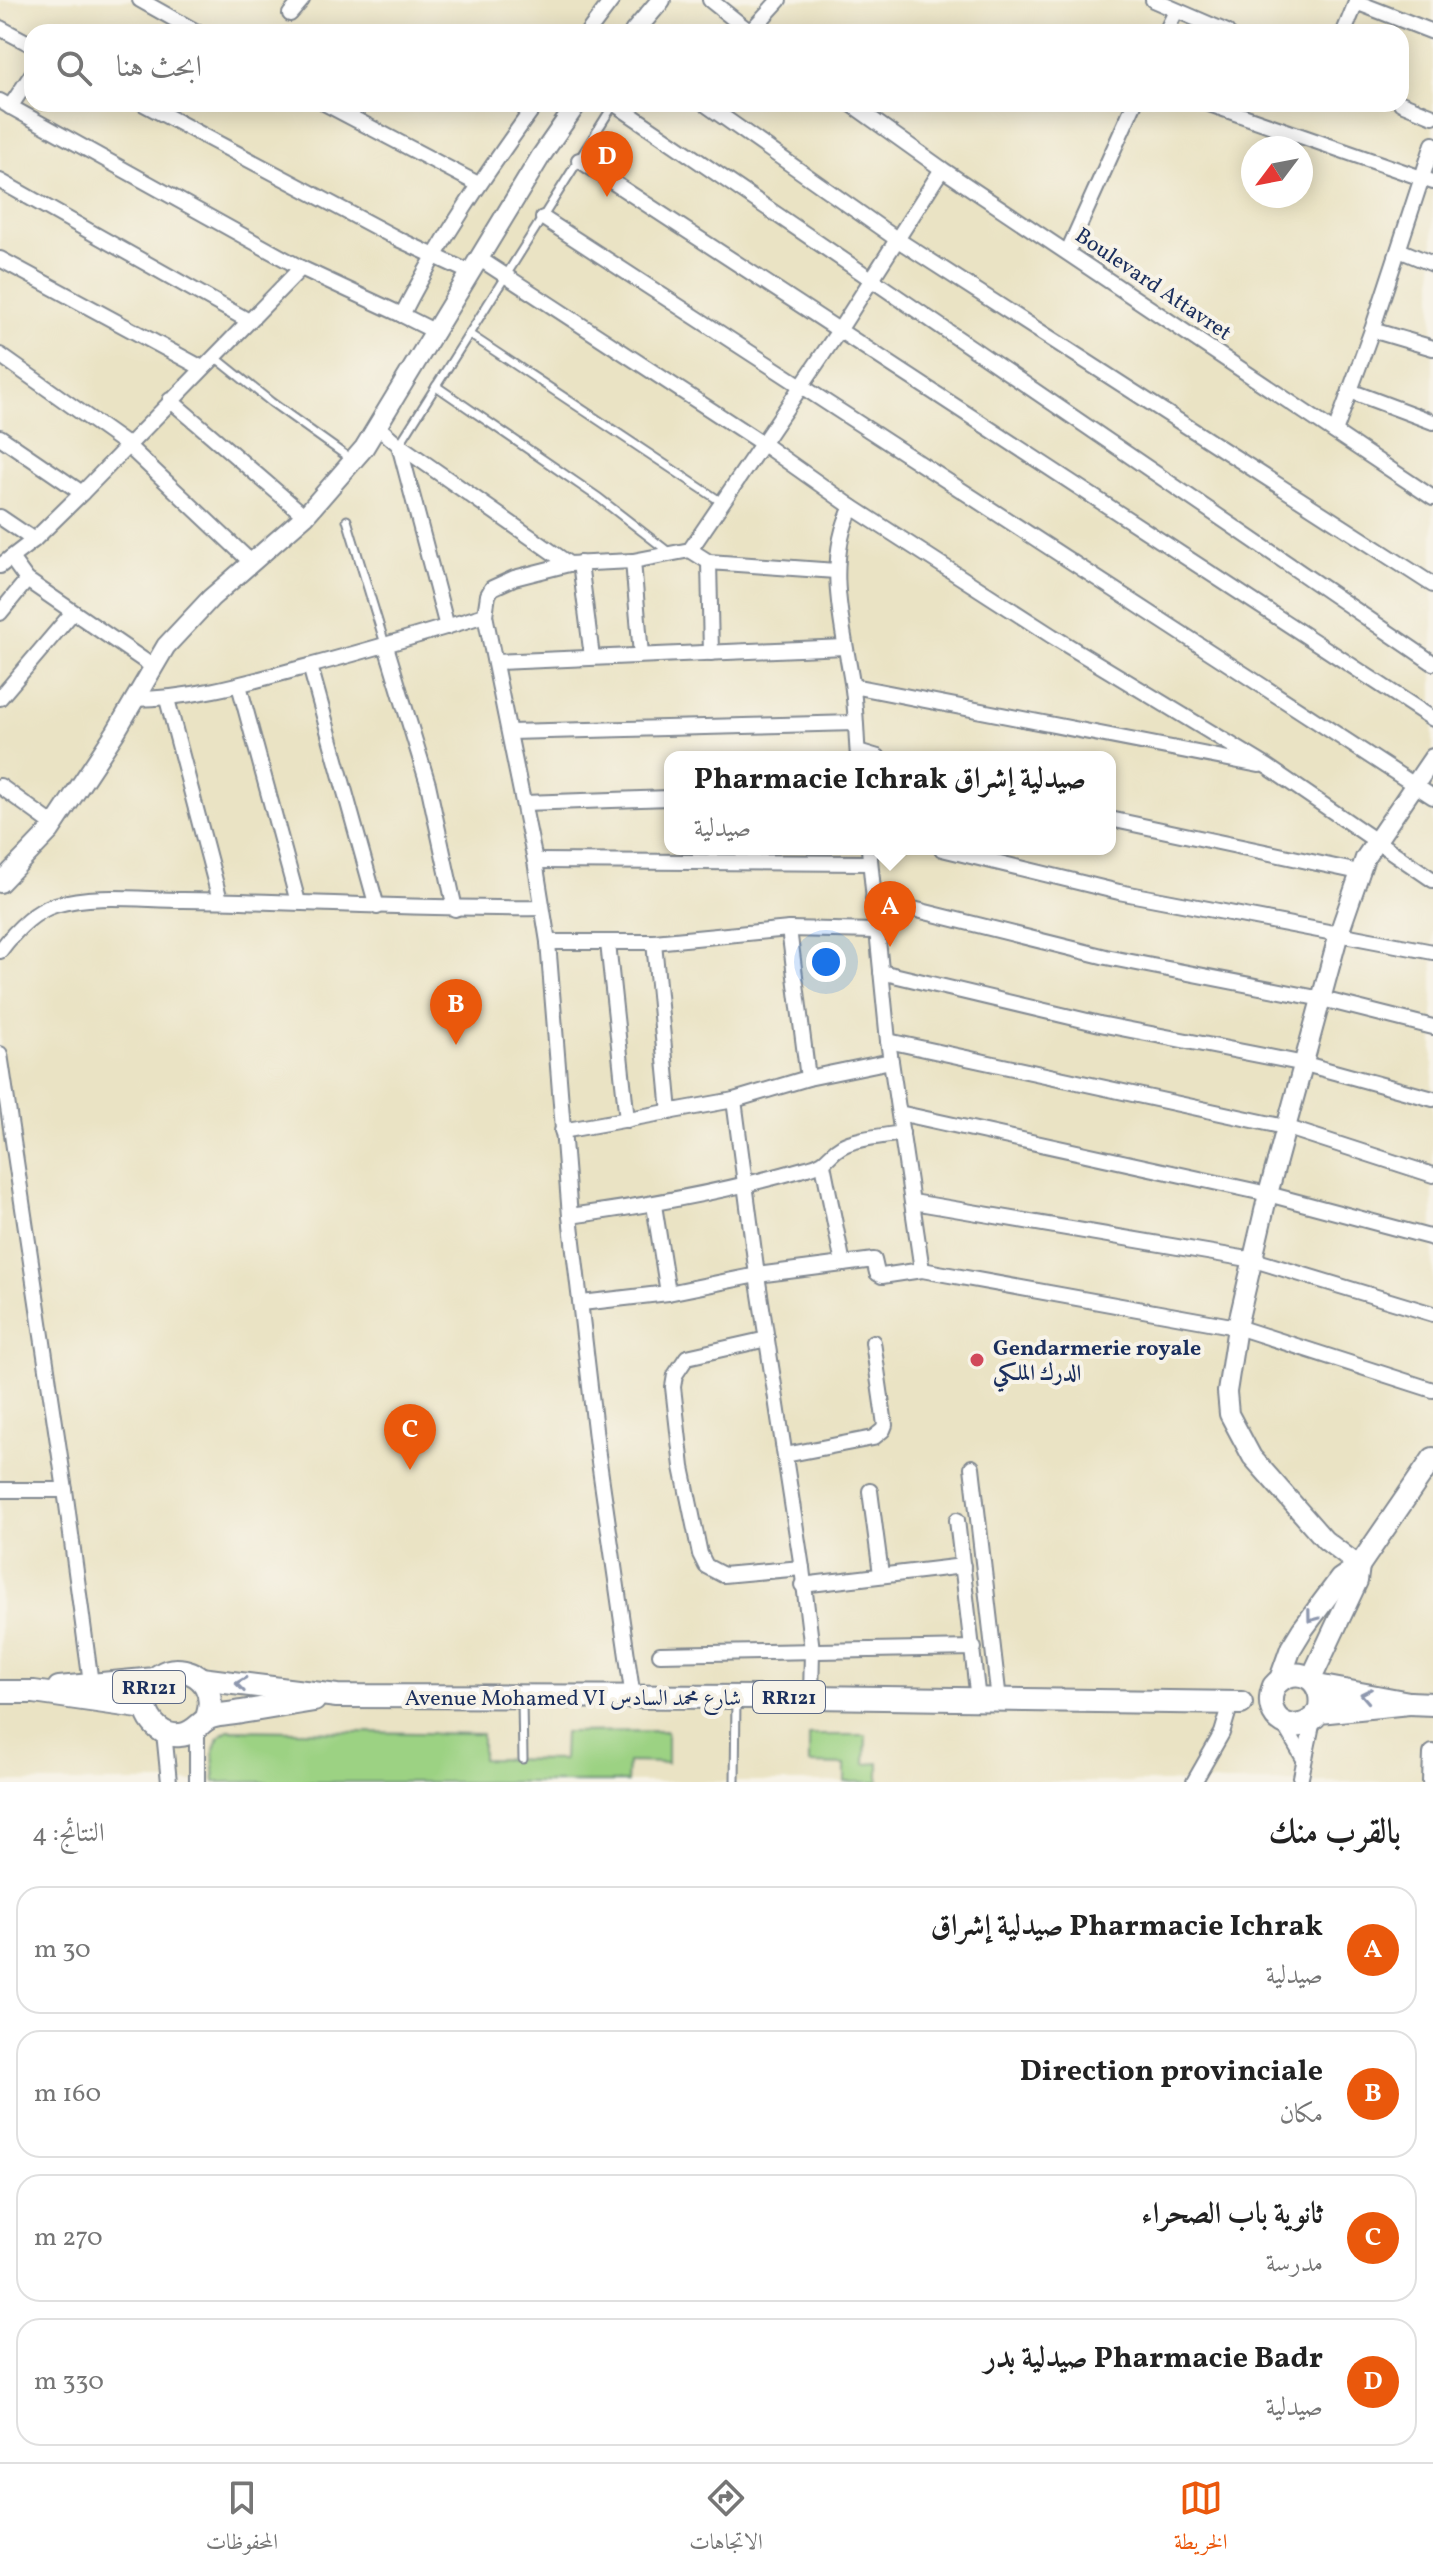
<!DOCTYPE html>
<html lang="ar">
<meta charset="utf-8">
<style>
:root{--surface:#fff;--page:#f2f2f2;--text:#222;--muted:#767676;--line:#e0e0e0;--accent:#ea580c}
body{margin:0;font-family:Vollkorn,Amiri,serif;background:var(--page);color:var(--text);direction:rtl}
.compass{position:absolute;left:1241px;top:136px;width:72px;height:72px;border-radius:50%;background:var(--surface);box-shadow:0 4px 20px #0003;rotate:238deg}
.you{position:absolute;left:826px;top:962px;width:28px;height:28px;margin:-20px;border:6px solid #fff;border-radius:50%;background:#1a73e8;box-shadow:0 0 0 12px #1a73e833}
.badge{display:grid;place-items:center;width:52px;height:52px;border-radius:50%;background:var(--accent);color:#fff;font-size:26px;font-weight:700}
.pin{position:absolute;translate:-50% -66px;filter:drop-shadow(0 2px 4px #0008)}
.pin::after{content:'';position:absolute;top:42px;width:28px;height:24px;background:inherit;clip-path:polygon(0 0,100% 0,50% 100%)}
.popup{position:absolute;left:664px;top:751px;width:452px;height:104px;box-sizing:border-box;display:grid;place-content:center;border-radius:16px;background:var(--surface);filter:drop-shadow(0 2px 6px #0005);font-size:26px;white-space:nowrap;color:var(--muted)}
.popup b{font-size:30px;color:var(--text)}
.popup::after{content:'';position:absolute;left:50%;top:100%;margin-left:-16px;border:16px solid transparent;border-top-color:var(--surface)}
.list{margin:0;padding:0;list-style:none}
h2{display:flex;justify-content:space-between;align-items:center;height:104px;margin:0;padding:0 32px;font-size:34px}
h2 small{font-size:26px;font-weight:400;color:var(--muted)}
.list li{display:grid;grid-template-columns:52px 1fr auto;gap:24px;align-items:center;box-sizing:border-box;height:128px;margin:0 16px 16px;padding:0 16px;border:2px solid var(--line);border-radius:24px}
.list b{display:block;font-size:30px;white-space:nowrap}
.list p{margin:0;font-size:26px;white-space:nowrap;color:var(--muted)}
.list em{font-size:26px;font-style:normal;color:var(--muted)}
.icon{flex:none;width:44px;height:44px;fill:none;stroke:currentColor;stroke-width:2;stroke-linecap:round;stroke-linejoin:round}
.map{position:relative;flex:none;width:1433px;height:1782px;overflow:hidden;direction:ltr}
.search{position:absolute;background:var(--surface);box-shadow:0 4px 20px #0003;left:24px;right:24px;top:24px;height:88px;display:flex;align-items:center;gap:20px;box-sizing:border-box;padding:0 28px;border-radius:24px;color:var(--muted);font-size:30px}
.sheet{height:680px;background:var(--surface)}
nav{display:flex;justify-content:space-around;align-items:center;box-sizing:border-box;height:112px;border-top:2px solid var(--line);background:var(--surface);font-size:22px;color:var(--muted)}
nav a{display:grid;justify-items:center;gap:4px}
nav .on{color:var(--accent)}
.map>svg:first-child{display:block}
.green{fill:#9cd283;stroke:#5c8070;stroke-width:2}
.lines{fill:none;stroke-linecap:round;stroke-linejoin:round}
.service-casing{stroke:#828991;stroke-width:11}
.minor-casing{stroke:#828991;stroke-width:18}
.tertiary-casing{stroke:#828991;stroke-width:22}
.secondary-casing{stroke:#828991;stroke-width:24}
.primary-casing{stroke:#828991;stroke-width:26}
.service{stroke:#fff;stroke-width:7}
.minor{stroke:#fff;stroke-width:14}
.tertiary{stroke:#fff;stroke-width:18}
.secondary{stroke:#fff;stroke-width:20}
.primary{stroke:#fff;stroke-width:22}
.oneway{stroke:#8d97ae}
.poi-dot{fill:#d1495b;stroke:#f7f3e8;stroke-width:3}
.labels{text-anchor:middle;stroke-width:8;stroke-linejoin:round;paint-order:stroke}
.shield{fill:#f7f3e8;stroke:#5d6a87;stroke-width:2}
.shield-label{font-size:20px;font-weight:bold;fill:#1b2f5e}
.street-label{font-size:22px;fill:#1b2f5e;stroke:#f7f3e8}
.poi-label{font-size:22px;font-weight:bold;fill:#1b2f5e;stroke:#f7f3e8;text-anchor:start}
</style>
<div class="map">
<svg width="1433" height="1782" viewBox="0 0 1433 1782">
<rect width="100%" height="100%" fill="#f7f3e8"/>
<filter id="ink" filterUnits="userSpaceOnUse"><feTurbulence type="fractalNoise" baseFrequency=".0125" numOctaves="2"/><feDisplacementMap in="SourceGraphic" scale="16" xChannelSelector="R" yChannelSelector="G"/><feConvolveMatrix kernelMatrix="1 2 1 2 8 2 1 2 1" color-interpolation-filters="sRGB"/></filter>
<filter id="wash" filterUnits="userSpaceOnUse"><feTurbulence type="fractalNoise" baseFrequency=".006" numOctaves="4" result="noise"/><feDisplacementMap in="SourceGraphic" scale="32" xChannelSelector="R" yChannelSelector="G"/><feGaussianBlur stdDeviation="1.8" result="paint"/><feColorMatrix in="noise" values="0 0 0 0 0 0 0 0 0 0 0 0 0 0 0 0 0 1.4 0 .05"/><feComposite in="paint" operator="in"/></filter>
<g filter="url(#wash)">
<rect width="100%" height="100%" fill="#eae3c4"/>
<!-- green -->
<g class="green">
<path d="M228,1730L482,1734V1759L563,1760L564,1732L667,1731V1763L628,1762L627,1782H215C214,1762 208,1742 228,1730Z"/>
<path d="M809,1735H866L865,1764L879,1763V1782H845V1765L809,1764Z"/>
</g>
</g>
<g filter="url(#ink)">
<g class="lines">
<defs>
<g id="service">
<path d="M469,334L723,503"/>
<path d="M215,357L271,402L352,460"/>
<path d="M436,386L599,498L670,553"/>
<path d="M399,445L614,104"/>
<path d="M347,520L385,644"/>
<path d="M522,1701L523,1759"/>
<path d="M735,1782L736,1700"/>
</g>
<g id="minor">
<path d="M140,0L197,32"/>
<path d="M710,0L750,32L779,0"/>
<path d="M1153,0L1227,32"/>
<path d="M1356,2L1433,32"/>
<path d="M290,14L302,0"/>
<path d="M0,28L32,45"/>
<path d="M588,32L612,0"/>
<path d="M1166,32L1176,11"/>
<path d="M1344,32L1357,0"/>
<path d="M0,101L301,268L402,315C440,240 487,172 536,104"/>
<path d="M1401,103L1433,116"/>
<path d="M144,104L398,239L471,273"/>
<path d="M326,104L478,184"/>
<path d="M615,104L1433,663"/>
<path d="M705,104L898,240L1433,585"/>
<path d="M851,104L942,169L1433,498"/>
<path d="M1209,104L1433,182"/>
<path d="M10,107L32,74"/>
<path d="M579,160L1433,719"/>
<path d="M0,181L249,321"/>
<path d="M543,218L1433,797"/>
<path d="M1399,250L1433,264"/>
<path d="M1068,251L1134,104"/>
<path d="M0,259L202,368"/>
<path d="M480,259L763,444L852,507L1052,636L1268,767L1433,880"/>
<path d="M402,315L436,332"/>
<path d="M1372,330L1433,348"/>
<path d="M0,355L127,445L252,563"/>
<path d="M1350,391L1433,422"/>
<path d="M170,400L305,516"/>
<path d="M378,427L399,445L447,627"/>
<path d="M1335,432L1372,330L1433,144"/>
<path d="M0,437L82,493"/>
<path d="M399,445L569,564"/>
<path d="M852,507C824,562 843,626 852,683C856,707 856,733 858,757"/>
<path d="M0,517L34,540"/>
<path d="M690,550L709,562L836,571"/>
<path d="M11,558L27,580L152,666"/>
<path d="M633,561L641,655"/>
<path d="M709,562L711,653"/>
<path d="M580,563L592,657"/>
<path d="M0,566L34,540L82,493L301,268"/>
<path d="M0,613L27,580"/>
<path d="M386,646L428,784L455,909"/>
<path d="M496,662L845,647"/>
<path d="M310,666L377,907"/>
<path d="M239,685L298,902"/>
<path d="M853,686L1259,765"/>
<path d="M0,698L73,612"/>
<path d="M134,699C187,699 239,685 290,671C356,654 420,635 485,615"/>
<path d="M167,699L220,900"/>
<path d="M510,732L855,723"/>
<path d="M858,751L878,757"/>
<path d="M0,786L54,825"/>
<path d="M524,803L670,798"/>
<path d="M1110,819L1359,872"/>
<path d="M869,849L888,1041L922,1270"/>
<path d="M942,849L1119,892L1433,952"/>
<path d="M535,861L869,863"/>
<path d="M873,899L1106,957L1322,999L1433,1027"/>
<path d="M789,929L808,1078"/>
<path d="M548,942H654L789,929L876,931"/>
<path d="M654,942L670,1112"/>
<path d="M608,943L627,1120"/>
<path d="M0,951C14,932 32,912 55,905C95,893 142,900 183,900C303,901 422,910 542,908"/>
<path d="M881,972L1100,1024L1305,1064L1433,1099"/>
<path d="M888,1041L1285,1127L1433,1175"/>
<path d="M0,1054L65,1490L92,1691"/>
<path d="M734,1100L757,1275L802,1568L812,1650L811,1697"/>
<path d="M899,1113L1268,1194L1433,1238"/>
<path d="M562,1131L734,1100L808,1078L891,1061"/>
<path d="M823,1164L843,1264"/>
<path d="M913,1202L1254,1260L1433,1314"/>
<path d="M654,1205L668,1293"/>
<path d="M570,1216C651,1205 729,1191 807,1168C831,1162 826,1155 842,1146C855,1138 886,1136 902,1133"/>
<path d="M582,1303L668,1293L757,1275L874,1260L877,1273L882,1276L922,1270L1237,1327L1433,1390"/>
<path d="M767,1339L687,1357L675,1375L673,1387L682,1467L700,1554L706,1566L723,1575L802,1568"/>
<path d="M785,1455L873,1438L883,1430L885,1425L873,1342"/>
<path d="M972,1467L999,1700"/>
<path d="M0,1490H65"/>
<path d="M870,1491L881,1574"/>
<path d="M957,1520L978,1700"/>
<path d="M802,1585L963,1566"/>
<path d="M660,1654L974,1648"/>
<path d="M633,1698L598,1455L570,1216L548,942L535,861L485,615L488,595L492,588L514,578L569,564L633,561L690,550L840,329L942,169"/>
<path d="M1283,1723L1304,1759"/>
<path d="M164,1732L169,1782"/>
<path d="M197,1782V1729"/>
<path d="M1194,1782L1222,1733L1231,1703"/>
<path d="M1300,1782L1313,1720"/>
</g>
<g id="tertiary">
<path d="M634,32L661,0"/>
<path d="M0,883L50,831L115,733L166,646L211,598L305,516L364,448L541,156L577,104"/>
<path d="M1359,1566L1325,1540L1252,1457L1229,1414L1227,1392L1237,1327L1268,1194L1339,933L1365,858L1433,758"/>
<path d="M1432,1782L1433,1754"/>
</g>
<g id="secondary">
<path d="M1280,1679L1291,1648L1302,1630L1340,1579L1359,1566L1433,1458"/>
<path d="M1311,1679L1357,1581L1359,1566"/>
</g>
<g id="primary">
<path d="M201,1679L337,1696L811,1697L1241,1703"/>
<path d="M1317,1686L1409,1703L1319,1712C1297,1741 1260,1720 1274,1686C1296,1661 1328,1680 1319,1712"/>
<path d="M59,1688L155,1679"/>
<path d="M0,1692H34L146,1708"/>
<path d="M1409,1703L1433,1704"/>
<path d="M207,1718C225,1663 148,1653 146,1701C145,1711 150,1721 158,1728C164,1733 172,1736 180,1735C195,1734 200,1721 211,1717C220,1714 232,1714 241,1712C265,1708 290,1704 314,1700"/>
</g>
</defs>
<!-- service casing -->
<use href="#service" class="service-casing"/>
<!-- minor casing -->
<use href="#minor" class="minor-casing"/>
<!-- tertiary casing -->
<use href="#tertiary" class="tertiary-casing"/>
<!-- secondary casing -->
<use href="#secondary" class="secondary-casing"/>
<!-- primary casing -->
<use href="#primary" class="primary-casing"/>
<!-- service -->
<use href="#service" class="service"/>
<!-- minor -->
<use href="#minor" class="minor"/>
<!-- tertiary -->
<use href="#tertiary" class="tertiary"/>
<!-- secondary -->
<use href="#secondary" class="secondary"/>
<!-- primary -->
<use href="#primary" class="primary"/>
</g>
<!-- one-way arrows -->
<defs><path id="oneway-chevron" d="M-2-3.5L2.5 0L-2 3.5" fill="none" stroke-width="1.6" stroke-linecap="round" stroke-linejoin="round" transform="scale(2)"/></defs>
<g class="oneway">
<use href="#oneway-chevron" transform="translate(1312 1617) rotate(127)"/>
<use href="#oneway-chevron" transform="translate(241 1684) rotate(-173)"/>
<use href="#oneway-chevron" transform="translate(1366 1695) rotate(-169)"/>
</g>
</g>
<!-- markers -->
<circle class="poi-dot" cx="977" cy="1360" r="8"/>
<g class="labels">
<!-- shield labels -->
<g class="shield">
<rect x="113" y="1671" width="72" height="32" rx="6"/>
<rect x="753" y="1681" width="72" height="32" rx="6"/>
</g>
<g class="shield-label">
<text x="149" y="1694">RR121</text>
<text x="789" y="1704">RR121</text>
</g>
<!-- street labels -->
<g class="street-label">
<text transform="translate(1154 283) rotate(34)" y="8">Boulevard Attavret</text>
<text x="573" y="1705">Avenue Mohamed VI شارع محمد السادس</text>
</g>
<!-- poi labels -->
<g class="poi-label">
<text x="993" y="1355">Gendarmerie royale<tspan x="993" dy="25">الدرك الملكي</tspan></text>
</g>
</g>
</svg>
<svg class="compass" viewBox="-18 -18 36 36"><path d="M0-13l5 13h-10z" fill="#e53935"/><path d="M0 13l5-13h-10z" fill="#767676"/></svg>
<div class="you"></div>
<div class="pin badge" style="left:890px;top:947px">A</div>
<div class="popup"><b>Pharmacie Ichrak صيدلية إشراق</b>صيدلية</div>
<div class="pin badge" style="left:456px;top:1045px">B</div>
<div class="pin badge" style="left:410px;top:1470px">C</div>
<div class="pin badge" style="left:607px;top:197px">D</div>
<div class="search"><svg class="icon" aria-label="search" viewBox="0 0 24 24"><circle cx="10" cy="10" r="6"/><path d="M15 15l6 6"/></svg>ابحث هنا</div>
</div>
<section class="sheet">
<h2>بالقرب منك<small>النتائج: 4</small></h2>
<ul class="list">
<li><span class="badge">A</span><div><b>Pharmacie Ichrak صيدلية إشراق</b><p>صيدلية</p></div><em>30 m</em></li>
<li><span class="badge">B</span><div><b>Direction provinciale</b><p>مكان</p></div><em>160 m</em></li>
<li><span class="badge">C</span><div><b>ثانوية باب الصحراء</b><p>مدرسة</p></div><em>270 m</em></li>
<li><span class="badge">D</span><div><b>Pharmacie Badr صيدلية بدر</b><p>صيدلية</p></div><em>330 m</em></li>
</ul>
</section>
<nav>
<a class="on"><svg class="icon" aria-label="map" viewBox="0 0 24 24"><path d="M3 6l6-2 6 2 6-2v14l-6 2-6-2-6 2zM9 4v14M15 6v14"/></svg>الخريطة</a>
<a><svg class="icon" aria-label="directions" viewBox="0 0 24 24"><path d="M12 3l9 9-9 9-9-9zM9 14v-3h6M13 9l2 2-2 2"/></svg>الاتجاهات</a>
<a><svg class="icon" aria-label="saved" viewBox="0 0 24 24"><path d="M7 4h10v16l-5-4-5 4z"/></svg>المحفوظات</a>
</nav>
